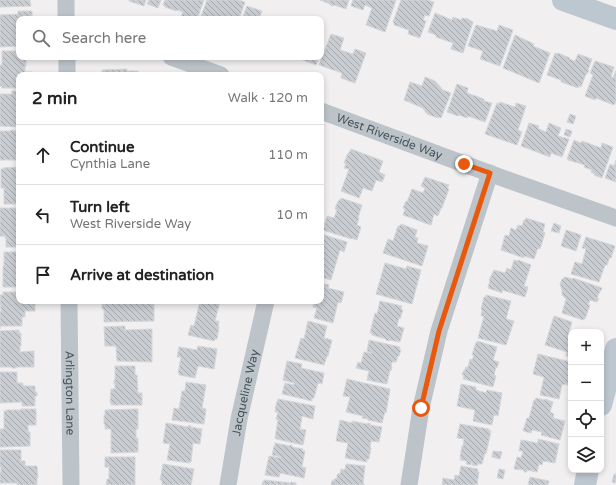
<!DOCTYPE html>
<meta charset="utf-8">
<style>
:root{--surface:#fff;--page:#f6f6f6;--text:#222;--muted:#767676;--line:#e0e0e0}
body{margin:0;font-family:"Varela Round",sans-serif;background:var(--page);color:var(--text)}
.controls{position:absolute;right:12px;bottom:12px;display:grid;overflow:hidden;border-radius:8px;box-shadow:0 2px 6px #0003}
.controls button{width:36px;height:36px;display:grid;place-items:center;padding:0;border:0;border-bottom:1px solid var(--line);background:var(--surface);color:var(--text);font:20px sans-serif}
.stop{position:absolute;width:12px;height:12px;margin:-9px;border:3px solid #ea580c;border-radius:50%;background:#fff}
.stop.end{background:#ea580c;border-color:#fff;box-shadow:0 1px 4px #0008}
.list{margin:0;padding:0;list-style:none}
h2{display:flex;justify-content:space-between;align-items:center;height:52px;margin:0;padding:0 16px;font-size:17px}
h2 small{font-size:13px;font-weight:400;color:var(--muted)}
.list li{display:grid;grid-template-columns:26px 1fr auto;gap:12px;align-items:center;box-sizing:border-box;height:60px;padding:0 16px;border-top:1px solid var(--line)}
.list b{display:block;font-size:15px;white-space:nowrap}
.list p{margin:0;font-size:13px;white-space:nowrap;color:var(--muted)}
.list em{font-size:13px;font-style:normal;color:var(--muted)}
.icon{flex:none;width:22px;height:22px;fill:none;stroke:currentColor;stroke-width:2;stroke-linecap:round;stroke-linejoin:round}
.map{position:relative;flex:none;width:616px;height:485px;overflow:hidden}
.search{position:absolute;background:var(--surface);box-shadow:0 2px 6px #0003;left:16px;top:16px;width:308px;height:44px;display:flex;align-items:center;gap:10px;box-sizing:border-box;padding:0 14px;border-radius:8px;color:var(--muted);font-size:15px}
.panel{position:absolute;background:var(--surface);box-shadow:0 2px 6px #0003;left:16px;top:72px;width:308px;height:232px;border-radius:8px}
.map>svg:first-child{display:block}
.building{fill:url(#building-back-hatch);stroke:#d4d6da}
.lines{fill:none;stroke-linecap:round;stroke-linejoin:round}
.street{stroke:#bcc4ca;stroke-width:17}
.secondary{stroke:#bdc7cf;stroke-width:22}
.route{stroke:#ea580c;stroke-width:5}
.labels{text-anchor:middle;stroke-width:3.5;stroke-linejoin:round;paint-order:stroke}
.street-label{font-size:12px;fill:#49545a;stroke:#fff}
</style>
<div class="map">
<svg width="616" height="485" viewBox="0 0 616 485">
<defs>
<pattern id="building-back-hatch" width="6" height="6" patternUnits="userSpaceOnUse"><rect width="6" height="6" fill="#c9cdd1"/><path d="M-1 5l2 2M0 0l6 6M5-1l2 2" fill="none" stroke="#a5a9ad"/></pattern>
</defs>
<rect width="100%" height="100%" fill="#f1efef"/>
<!-- building -->
<g class="building">
<path d="M0,0H30L31,6L0,7Z"/>
<path d="M129,0H146L144,6L129,1Z"/>
<path d="M149,0H161L158,8L147,4Z"/>
<path d="M165,0H204L197,19H180L183,12L177,10L176,11L165,7V6L163,5Z"/>
<path d="M207,0H238L245,2L239,19H200Z"/>
<path d="M320,0H349L346,9L334,5L333,6L330,5V4Z"/>
<path d="M353,0H396L385,32L366,25L372,8L365,5L363,10L351,6Z"/>
<path d="M401,0H427L434,2L429,16L425,15L423,20L426,21L420,38L408,34L409,30L394,25V23L393,22Z"/>
<path d="M247,6L262,11L259,19H242Z"/>
<path d="M18,11H32V19H19V46L0,47V15L18,14Z"/>
<path d="M435,13L452,20L453,17L461,20L462,18L466,19V18L473,22L463,53L451,49L453,43L436,37V35L428,32Z"/>
<path d="M476,25L497,31L499,25L513,30L500,66L480,59L483,51L468,46Z"/>
<path d="M331,34L344,38L340,50L353,54L355,49L366,53L355,83L341,78L342,73L319,65Z"/>
<path d="M515,35L534,44L533,46L550,53L539,83L503,68Z"/>
<path d="M2,51H19V57H26V66H25V72H32V75H19V88H2V86H0V65H2Z"/>
<path d="M555,53L557,54L558,53L570,58L569,59L575,61L578,54L592,59L588,70H589L587,74H586L581,87L579,86L578,88L561,82V80L547,75Z"/>
<path d="M295,57H319L316,65Z"/>
<path d="M595,61L614,67L611,77L613,78L616,70V103H615L614,105L596,98L595,100L585,96L593,75L590,73Z"/>
<path d="M127,69V71H138V75H100V74H102V70Z"/>
<path d="M425,77L435,81L443,90L451,93L441,118L439,117L438,118L427,114V113L425,112V110L423,109V108L404,100L410,82L422,86Z"/>
<path d="M457,84L468,88L467,93L484,99V101L492,103L485,122L468,116L467,118L459,115L458,116L447,112Z"/>
<path d="M12,91H19V127L0,126V94H12Z"/>
<path d="M500,102L515,107L516,103L526,106L518,130L522,132L517,145L485,134L497,103L499,104Z"/>
<path d="M570,114L576,116L573,124L567,122Z"/>
<path d="M529,123L539,126L538,128L539,129L546,132L549,123L561,128L558,136L569,139L562,157L551,153L550,157L521,146Z"/>
<path d="M566,129L572,131L570,137L564,135Z"/>
<path d="M11,130L17,131V140H19V164H18V160H0V131H11Z"/>
<path d="M574,140L581,143L582,141L601,148L602,143L613,147L602,178L594,175L595,174L591,172L592,170L584,167L585,165L568,160V159H567Z"/>
<path d="M351,149L383,161L379,172L385,175L383,180L382,182L376,180L372,191L363,188L359,198L341,191L349,169L344,168L346,164L344,163L348,153H349Z"/>
<path d="M616,160V182L605,178L610,164L614,166Z"/>
<path d="M19,167V204H4V188H1V169H3V168Z"/>
<path d="M425,177L449,185L447,188L449,189L442,208H441L438,216L434,214L431,225L403,215L405,209L403,208L406,201L407,202L412,189L423,193L425,188L421,186Z"/>
<path d="M341,198L362,205L358,218H359L357,225L361,227L357,240L351,238V239L323,230L327,216L334,218L337,210L335,209L338,201H339Z"/>
<path d="M0,208H19V247H6V238H5V236H0Z"/>
<path d="M526,218L545,224L543,232L545,233L540,249L538,248L534,259L524,256V258L501,250L505,235L509,236L511,228L516,230L518,225L522,226L524,220H525Z"/>
<path d="M554,223L561,226L559,233L551,231Z"/>
<path d="M401,224L417,230L415,237L418,238L417,243L428,246L422,266L383,253L388,239L393,241L398,226H400Z"/>
<path d="M566,230L581,235L576,251L561,246Z"/>
<path d="M321,234L347,242L344,252L340,250L331,280L321,277Z"/>
<path d="M586,237L615,246L611,258L610,257L607,265H605L599,282L571,274L575,262L582,264L586,249L582,248Z"/>
<path d="M4,252H19V287H3V266H4Z"/>
<path d="M514,260L518,261V260L531,265L524,286L528,287L525,297L502,290V293L488,288L490,280H489L494,270L505,273L507,268L511,270Z"/>
<path d="M385,263L406,269L407,266L421,270L412,304L376,294Z"/>
<path d="M565,277L573,279V278L602,288L601,291H600L597,298L599,299L597,302L590,300L588,305H590L585,319H584L583,320L562,313L566,299L562,295V290L560,284L562,279Z"/>
<path d="M321,283L329,285L328,288L344,292L341,303L338,302L333,323L314,318L317,308L313,307L314,302L312,301H321Z"/>
<path d="M3,292H19V301H35V311H25V317H22V326H0V329V312H1L0,295H3Z"/>
<path d="M486,295L511,301L506,319L514,321L506,345L478,338L484,316H481L482,310L481,309L484,297H486Z"/>
<path d="M102,301H154V321L104,322V309H102Z"/>
<path d="M200,301H220L215,321H219L218,327H219L217,339H215L214,341L188,335L191,325L194,326Z"/>
<path d="M380,301L402,306L401,309L403,310L400,319L399,318L397,326L404,328L400,342L389,340V341L386,340V339L372,335V333H370L375,313L377,314Z"/>
<path d="M554,316L572,322L569,332L571,333V357L566,356L567,352L545,345Z"/>
<path d="M308,321L327,326L324,338L332,340L328,356H327L324,365L295,358L301,338L304,339Z"/>
<path d="M125,326V330L152,329V362L117,361L116,346H105L104,327Z"/>
<path d="M19,330V333H21V346H20V352L34,351V367H16V368H12V367H0V331Z"/>
<path d="M369,340L400,347L399,349L401,350L399,356H398L396,362H392L391,367H392L391,371L390,370L387,384L367,380L369,371L356,368L358,362L361,363L364,352L372,353L367,351Z"/>
<path d="M477,341L497,347L493,360L499,362L497,368L496,367L494,375L496,376L493,387L463,379L464,375H462L464,370H465L466,367H468L470,359L472,360L474,355H472L476,342L477,343Z"/>
<path d="M198,346L217,349L214,369L198,366L195,378L179,375V373H178L181,357H177L179,347L197,350Z"/>
<path d="M538,354L571,362V378H570L568,385L564,384V385H562L559,399L540,395L544,377L533,374Z"/>
<path d="M287,361L302,364L301,368L324,373L322,384L318,383L314,398H312V401L282,394L285,383L294,385V383L283,380Z"/>
<path d="M115,366H135V375H137L138,393H142V405H111V402L110,403L111,389H115V384H114V380H115Z"/>
<path d="M0,372H17V383H23V386H35V392H37V396H35V406H22V402L0,403Z"/>
<path d="M347,379L390,389L386,413L385,412L382,423L368,420V419L362,418L363,416L346,412L350,397L343,396Z"/>
<path d="M186,382L206,385L202,408L206,409L204,424L172,420L174,408L179,409L182,391H185Z"/>
<path d="M461,384L476,387V390L486,393L487,390L502,393L498,416L494,415L492,425L473,421L475,410L457,406Z"/>
<path d="M536,398L545,400V399L553,402L550,412L554,414L553,418L565,421L560,440L541,435L542,432L532,430L531,433L523,431L527,418H529L534,400H535Z"/>
<path d="M278,399L315,406L313,419L302,416L300,429L306,430L303,445L276,439V438H275L278,420L276,419L278,412H275L276,408H275Z"/>
<path d="M21,409H36V425H28V432H30V446L0,447V429H4V411H6V410H21Z"/>
<path d="M138,409V429H136V438H138V452L111,453V429H105V424H104V415H105V410Z"/>
<path d="M340,420L352,423V421L367,424L368,423L371,424L370,425L382,427L379,442L371,441L370,448H371L369,459H367V462L345,458L348,443L336,441Z"/>
<path d="M166,423L188,427L189,425L191,426V427L202,429L200,444L193,443L191,462L190,461V463L167,460L170,444L163,443Z"/>
<path d="M460,424L489,429V431H491L486,454L485,453L482,464H477V466L472,465L473,463L471,462V465L466,464L467,461L460,460L461,458L460,457L462,446H463L464,439L457,438Z"/>
<path d="M538,439L559,444L555,463L543,461L542,465L539,464L537,472L527,470V472H524V470L514,469L517,457L521,458L523,451H519L521,440L538,443Z"/>
<path d="M275,443L290,446V445H292V447L303,449L302,451H305L302,467L306,468L304,478L280,473L279,477L265,475L269,456L281,458V457L272,455L274,446H275Z"/>
<path d="M0,450H21V461H25V466H37L38,478H37V485H17V483H0V472H1V467H0Z"/>
<path d="M493,451L502,452L500,459L492,457Z"/>
<path d="M105,457H135V485H106L107,479H109V467H105Z"/>
<path d="M163,464L194,469L191,485H162V480H160Z"/>
<path d="M346,464L365,466L363,484L365,485H331L332,481L337,478V475L339,473L340,474L341,469L345,470Z"/>
<path d="M461,466L478,469L477,471L479,472L477,485H442L443,478L454,480L455,475L459,476Z"/>
<path d="M499,469L505,470L503,479L497,478Z"/>
<path d="M616,473V483L612,482L614,474L615,475Z"/>
<path d="M530,477L549,481L548,485H528Z"/>
<path d="M264,480L291,483V482L296,483V485H262L263,481L264,482Z"/>
</g>
<g class="lines">
<!-- street -->
<g class="street">
<path d="M66,0V19"/>
<path d="M67,57V75"/>
<path d="M171,57L221,75"/>
<path id="s1" d="M321,111L494,175L616,218"/>
<path id="s2" d="M69,301L71,485"/>
<path id="s3" d="M228,485L239,419L266,301"/>
<path d="M409,485L421,408L439,331L490,173"/>
</g>
<!-- secondary -->
<g class="secondary">
<path d="M563,0L616,19"/>
<path d="M601,405L616,349"/>
<path d="M585,485L588,470"/>
</g>
</g>
<g class="lines">
<!-- route -->
<path class="route" d="M421,408L439,331L490,173L464,164"/>
</g>
<g class="labels">
<!-- street labels -->
<g class="street-label">
<text dy="4" stroke="none"><textPath href="#s1" startOffset="73">West Riverside Way</textPath></text>
<text dy="4" stroke="none"><textPath href="#s2" startOffset="92">Arlington Lane</textPath></text>
<text dy="4" stroke="none"><textPath href="#s3" startOffset="94">Jacqueline Way</textPath></text>
</g>
</g>
</svg>
<div class="controls">
<button>+</button>
<button>−</button>
<button><svg class="icon" aria-label="locate" viewBox="0 0 24 24"><circle cx="12" cy="12" r="6"/><path d="M12 2v4M12 18v4M2 12h4M18 12h4"/></svg></button>
<button><svg class="icon" aria-label="layers" viewBox="0 0 24 24"><path d="M12 4l9 5-9 5-9-5zM3 14l9 5 9-5"/></svg></button>
</div>
<div class="stop" style="left:421px;top:408px"></div>
<div class="stop end" style="left:464px;top:164px"></div>
<div class="search"><svg class="icon" aria-label="search" viewBox="0 0 24 24"><circle cx="10" cy="10" r="6"/><path d="M15 15l6 6"/></svg>Search here</div>
<section class="panel">
<h2>2 min<small>Walk · 120 m</small></h2>
<ul class="list">
<li><svg class="icon" aria-label="ahead" viewBox="0 0 24 24"><path d="M12 20V5M6 11l6-6 6 6"/></svg><div><b>Continue</b><p>Cynthia Lane</p></div><em>110 m</em></li>
<li><svg class="icon" aria-label="left" viewBox="0 0 24 24"><path d="M17 20v-9H6M10 6l-5 5 5 5"/></svg><div><b>Turn left</b><p>West Riverside Way</p></div><em>10 m</em></li>
<li><svg class="icon" aria-label="arrive" viewBox="0 0 24 24"><path d="M6 21V4h12l-3 4 3 4H6"/></svg><div><b>Arrive at destination</b></div></li>
</ul>
</section>
</div>
